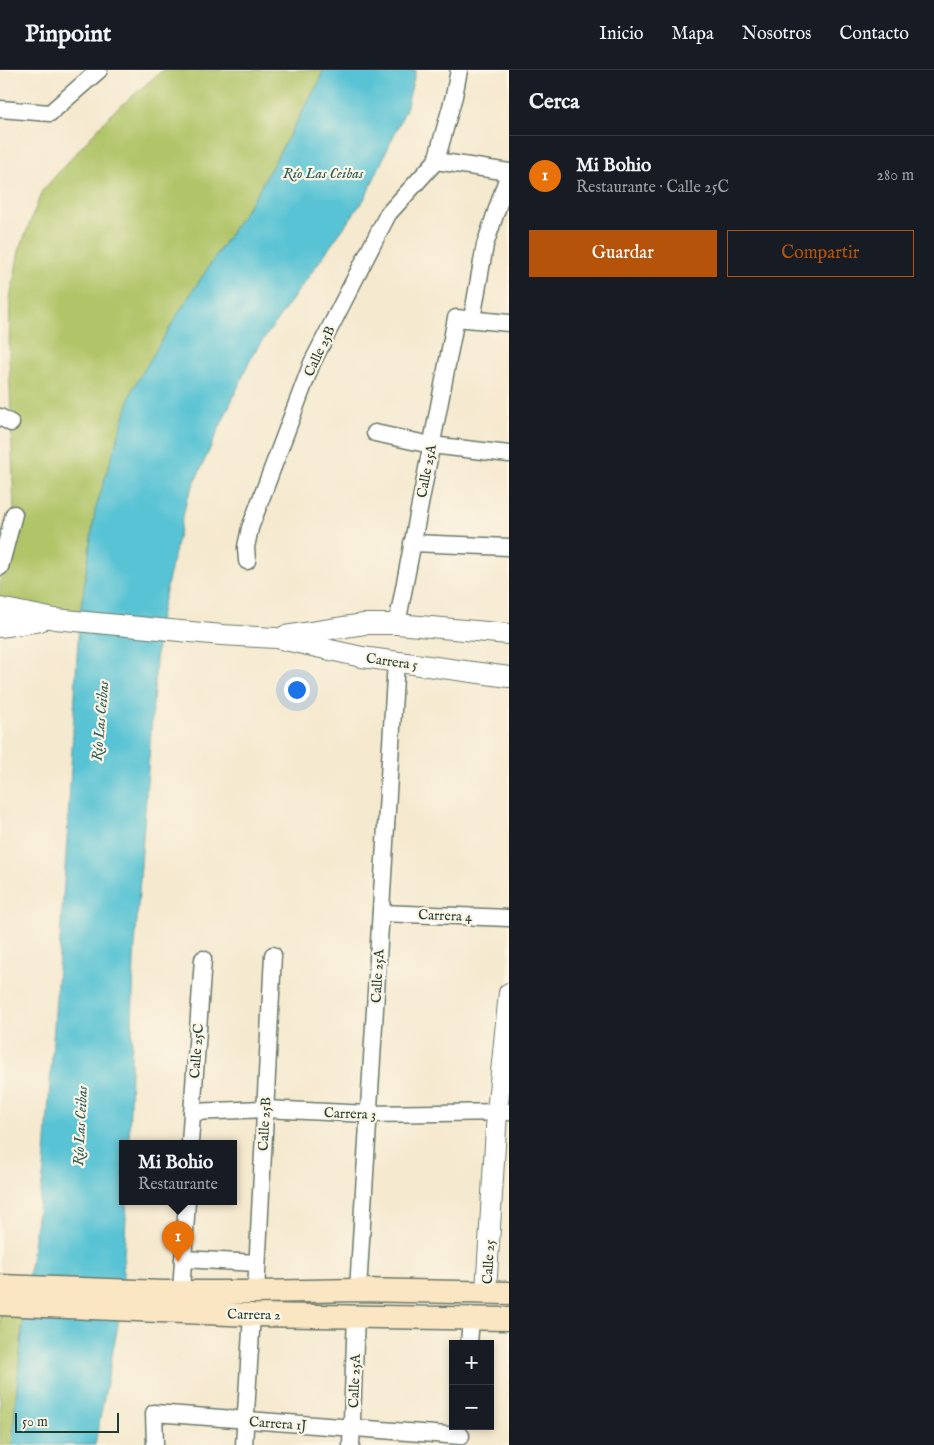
<!DOCTYPE html>
<html lang="es">
<meta charset="utf-8">
<style>
:root{--surface:#171b24;--page:#242831;--text:#f1f3f6;--muted:#9ea1a6;--line:#363941;--accent:#b45309}
body{margin:0;font-family:"IM FELL English",serif;background:var(--page);color:var(--text)}
.controls{position:absolute;right:15px;bottom:15px;display:grid;overflow:hidden;border-radius:0px;box-shadow:0 2px 8px #0003}
.controls button{width:45px;height:45px;display:grid;place-items:center;padding:0;border:0;border-bottom:1px solid var(--line);background:var(--surface);color:var(--text);font:25px sans-serif}
.scale{position:absolute;left:15px;bottom:12px;width:104px;box-sizing:border-box;padding-left:5px;border:2px solid #1f3d34;border-top:0;font-size:14px;line-height:18px;white-space:nowrap;color:#1f3d34;-webkit-text-stroke:4px #fcf5e5;paint-order:stroke}
.you{position:absolute;left:296px;top:619px;width:18px;height:18px;margin:-12px;border:4px solid #fff;border-radius:50%;background:#1a73e8;box-shadow:0 0 0 8px #1a73e833}
.badge{display:grid;place-items:center;width:32px;height:32px;border-radius:50%;background:var(--accent);color:#fff;font-size:16px;font-weight:700}
.pin{position:absolute;translate:-50% -41px;filter:drop-shadow(0 1px 2px #0008)}
.pin::after{content:'';position:absolute;top:26px;width:18px;height:15px;background:inherit;clip-path:polygon(0 0,100% 0,50% 100%)}
.popup{position:absolute;left:119px;top:1070px;width:118px;height:65px;box-sizing:border-box;display:grid;place-content:center;border-radius:0px;background:var(--surface);filter:drop-shadow(0 1px 4px #0005);font-size:16px;white-space:nowrap;color:var(--muted)}
.popup b{font-size:19px;color:var(--text)}
.popup::after{content:'';position:absolute;left:50%;top:100%;margin-left:-10px;border:10px solid transparent;border-top-color:var(--surface)}
.list{margin:0;padding:0;list-style:none}
h2{display:flex;justify-content:space-between;align-items:center;height:65px;margin:0;padding:0 20px;font-size:21px}
h2 small{font-size:16px;font-weight:400;color:var(--muted)}
.list li{display:grid;grid-template-columns:32px 1fr auto;gap:15px;align-items:center;box-sizing:border-box;height:80px;padding:0 20px;border-top:1px solid var(--line)}
.list b{display:block;font-size:19px;white-space:nowrap}
.list p{margin:0;font-size:16px;white-space:nowrap;color:var(--muted)}
.list em{font-size:16px;font-style:normal;color:var(--muted)}
.actions{display:flex;gap:10px;padding:15px 20px}
.actions a{flex:1;padding:11px 0;border:1px solid var(--accent);border-radius:0px;text-align:center;font-size:18px;color:var(--accent)}
.actions .main{background:var(--accent);color:#fff}
.map{position:relative;flex:none;width:509px;height:1375px;overflow:hidden}
header{display:flex;align-items:center;gap:30px;box-sizing:border-box;height:70px;padding:0 25px;background:var(--surface);border-bottom:1px solid var(--line)}
header strong{font-size:24px}
nav{display:flex;gap:28px;margin-inline-start:auto;font-size:18px}
main{display:flex}
aside{flex:1;background:var(--surface)}
.map>svg:first-child{display:block}
.green{fill:#b0c468;stroke:#68804e}
.water{fill:#58c3d4;stroke:#3c8084}
.lines{fill:none;stroke-linecap:round;stroke-linejoin:round}
.minor-casing{stroke:#6a796a;stroke-width:19}
.tertiary-casing{stroke:#6a796a;stroke-width:22}
.secondary-casing{stroke:#6a796a;stroke-width:25}
.minor{stroke:#fff;stroke-width:16}
.tertiary{stroke:#fff;stroke-width:20}
.secondary{stroke:#fbe6c4;stroke-width:22}
.labels{text-anchor:middle;stroke-width:4.5;stroke-linejoin:round;paint-order:stroke}
.street-label{font-size:14px;fill:#1f3d34;stroke:#fcf5e5}
.water-label{font-size:15px;font-style:italic;fill:#2d5e5c;stroke:#fcf5e5}
</style>
<header>
<strong>Pinpoint</strong>
<nav><a>Inicio</a><a>Mapa</a><a>Nosotros</a><a>Contacto</a></nav>
</header>
<main>
<div class="map">
<svg width="509" height="1375" viewBox="0 0 509 1375">
<rect width="100%" height="100%" fill="#fcf5e5"/>
<filter id="ink" filterUnits="userSpaceOnUse"><feTurbulence type="fractalNoise" baseFrequency=".02" numOctaves="2"/><feDisplacementMap in="SourceGraphic" scale="10" xChannelSelector="R" yChannelSelector="G"/><feConvolveMatrix kernelMatrix="1 2 1 2 8 2 1 2 1" color-interpolation-filters="sRGB"/></filter>
<filter id="wash" filterUnits="userSpaceOnUse"><feTurbulence type="fractalNoise" baseFrequency=".0096" numOctaves="4" result="noise"/><feDisplacementMap in="SourceGraphic" scale="20" xChannelSelector="R" yChannelSelector="G"/><feGaussianBlur stdDeviation="1.12" result="paint"/><feColorMatrix in="noise" values="0 0 0 0 0 0 0 0 0 0 0 0 0 0 0 0 0 1.4 0 .05"/><feComposite in="paint" operator="in"/></filter>
<g filter="url(#wash)">
<rect width="100%" height="100%" fill="#f5e9cf"/>
<!-- green -->
<g class="green">
<path d="M163,0H323L319,12L257,123L181,239L79,551L0,538V497L14,444L9,286L10,229L19,181L42,121L113,42Z"/>
<path d="M0,1237L24,1238L12,1375H0Z"/>
</g>
<!-- water -->
<path class="water" d="M323,0H416L406,39L365,128L253,284L187,429L159,551L134,890L129,1073H123V1131H127L121,1239L95,1375H12L24,1238L44,1100L67,770L79,551L95,441L133,318L181,239L257,123L319,12Z"/>
</g>
<g filter="url(#ink)">
<g class="lines">
<defs>
<g id="minor">
<path d="M0,39L50,43L99,0"/>
<path d="M436,91L509,102"/>
<path d="M472,249L485,175L509,103"/>
<path d="M0,347L11,353"/>
<path d="M375,363L431,375L509,384"/>
<path d="M412,473L509,477"/>
<path d="M247,491L246,477L250,458L312,293L388,144L436,91L454,26L459,0"/>
<path d="M0,497L14,444"/>
<path d="M397,554L456,248L509,253"/>
<path d="M381,843L509,848"/>
<path d="M192,1042L265,1039L368,1044L509,1042"/>
<path d="M190,1073L203,889"/>
<path d="M183,1189L257,1193"/>
<path d="M358,1220L396,591"/>
<path d="M181,1221L187,1131"/>
<path d="M256,1222L273,885"/>
<path d="M469,1274L471,1248"/>
<path d="M155,1375L154,1343L461,1366"/>
<path d="M244,1375L252,1245"/>
<path d="M351,1375L356,1246"/>
</g>
<g id="tertiary">
<path d="M0,538L55,549L222,565L276,568L362,587L509,607"/>
<path d="M0,557L40,551"/>
<path d="M285,566L364,554H397L509,564"/>
<path d="M486,1222L497,1042L509,923"/>
</g>
<g id="secondary">
<path d="M0,1216L163,1222H256L358,1220L509,1223"/>
<path d="M0,1234L252,1245L509,1249"/>
</g>
</defs>
<!-- minor casing -->
<use href="#minor" class="minor-casing"/>
<!-- tertiary casing -->
<use href="#tertiary" class="tertiary-casing"/>
<!-- secondary casing -->
<use href="#secondary" class="secondary-casing"/>
<!-- minor -->
<use href="#minor" class="minor"/>
<!-- tertiary -->
<use href="#tertiary" class="tertiary"/>
<!-- secondary -->
<use href="#secondary" class="secondary"/>
</g>
</g>
<g class="labels">
<!-- street labels -->
<g class="street-label">
<text transform="translate(319 281) rotate(-65)" y="5">Calle 25B</text>
<text transform="translate(426 401) rotate(-79)" y="5">Calle 25A</text>
<text transform="translate(392 591) rotate(8)" y="5">Carrera 5</text>
<text transform="translate(445 845) rotate(2)" y="5">Carrera 4</text>
<text transform="translate(377 906) rotate(-87)" y="5">Calle 25A</text>
<text transform="translate(196 981) rotate(-86)" y="5">Calle 25C</text>
<text transform="translate(350 1043) rotate(2)" y="5">Carrera 3</text>
<text transform="translate(264 1054) rotate(-87)" y="5">Calle 25B</text>
<text transform="translate(488 1192) rotate(-87)" y="5">Calle 25</text>
<text transform="translate(254 1244) rotate(1)" y="5">Carrera 2</text>
<text transform="translate(354 1311) rotate(-88)" y="5">Calle 25A</text>
<text transform="translate(278 1353) rotate(4)" y="5">Carrera 1J</text>
</g>
<!-- water labels -->
<g class="water-label">
<text x="323" y="108">Río Las Ceibas</text>
<text transform="translate(100 651) rotate(-85)" y="5">Río Las Ceibas</text>
<text transform="translate(80 1056) rotate(-87)" y="5">Río Las Ceibas</text>
</g>
</g>
</svg>
<div class="controls">
<button>+</button>
<button>−</button>
</div>
<div class="scale">50 m</div>
<div class="you"></div>
<div class="pin badge" style="left:178px;top:1192px;background:#e8710a">1</div>
<div class="popup"><b>Mi Bohio</b>Restaurante</div>
</div>
<aside>
<h2>Cerca<small></small></h2>
<ul class="list">
<li><span class="badge" style="background:#e8710a">1</span><div><b>Mi Bohio</b><p>Restaurante · Calle 25C</p></div><em>280 m</em></li>
</ul>
<div class="actions"><a class="main">Guardar</a><a>Compartir</a></div>
</aside>
</main>
